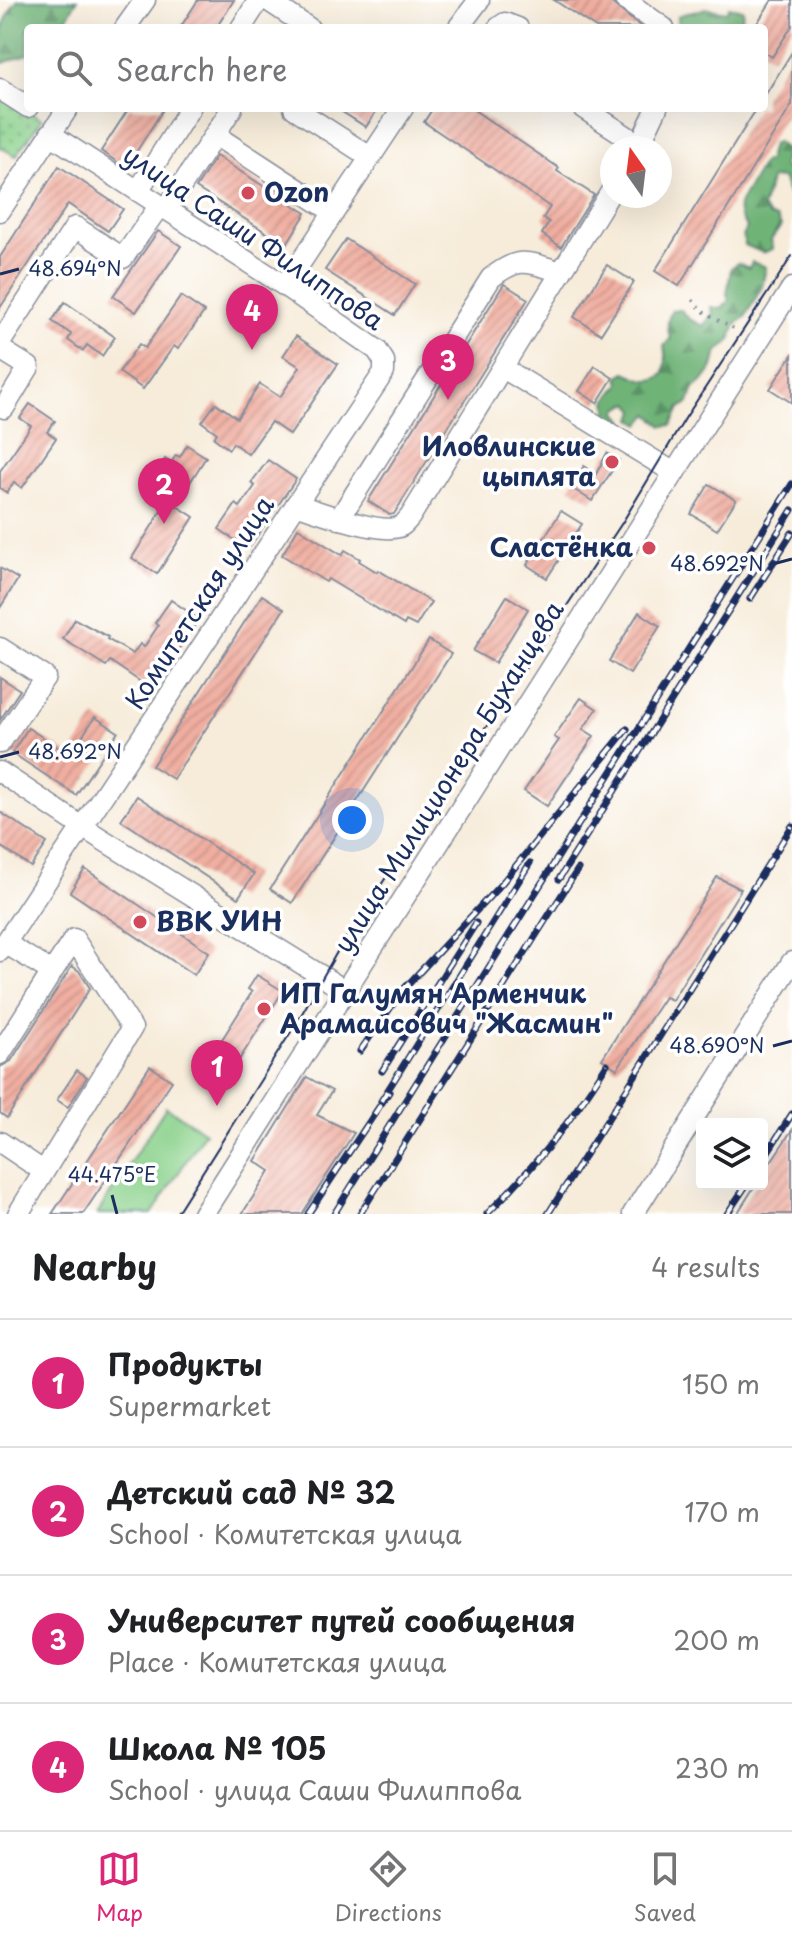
<!DOCTYPE html>
<meta charset="utf-8">
<style>
:root{--surface:#fff;--page:#f2f2f2;--text:#202124;--muted:#757577;--line:#e0e0e0;--accent:#db2777}
body{margin:0;font-family:"Playpen Sans",sans-serif;background:var(--page);color:var(--text)}
.controls{position:absolute;right:24px;bottom:24px;display:grid;overflow:hidden;border-radius:8px;box-shadow:0 8px 32px #0002}
.controls button{width:72px;height:72px;display:grid;place-items:center;padding:0;border:0;border-bottom:2px solid var(--line);background:var(--surface);color:var(--text);font:40px sans-serif}
.compass{position:absolute;left:600px;top:136px;width:72px;height:72px;border-radius:50%;background:var(--surface);box-shadow:0 8px 32px #0002;rotate:346deg}
.you{position:absolute;left:352px;top:820px;width:28px;height:28px;margin:-20px;border:6px solid #fff;border-radius:50%;background:#1a73e8;box-shadow:0 0 0 12px #1a73e833}
.badge{display:grid;place-items:center;width:52px;height:52px;border-radius:50%;background:var(--accent);color:#fff;font-size:26px;font-weight:700}
.pin{position:absolute;translate:-50% -66px;filter:drop-shadow(0 2px 4px #0008)}
.pin::after{content:'';position:absolute;top:42px;width:28px;height:24px;background:inherit;clip-path:polygon(0 0,100% 0,50% 100%)}
.list{margin:0;padding:0;list-style:none}
h2{display:flex;justify-content:space-between;align-items:center;height:104px;margin:0;padding:0 32px;font-size:34px}
h2 small{font-size:26px;font-weight:400;color:var(--muted)}
.list li{display:grid;grid-template-columns:52px 1fr auto;gap:24px;align-items:center;box-sizing:border-box;height:128px;padding:0 32px;border-top:2px solid var(--line)}
.list b{display:block;font-size:30px;white-space:nowrap}
.list p{margin:0;font-size:26px;white-space:nowrap;color:var(--muted)}
.list em{font-size:26px;font-style:normal;color:var(--muted)}
.icon{flex:none;width:44px;height:44px;fill:none;stroke:currentColor;stroke-width:2;stroke-linecap:round;stroke-linejoin:round}
.map{position:relative;flex:none;width:792px;height:1214px;overflow:hidden}
.search{position:absolute;background:var(--surface);box-shadow:0 8px 32px #0002;left:24px;right:24px;top:24px;height:88px;display:flex;align-items:center;gap:20px;box-sizing:border-box;padding:0 28px;border-radius:8px;color:var(--muted);font-size:30px}
.sheet{height:616px;background:var(--surface)}
nav{display:flex;justify-content:space-around;align-items:center;box-sizing:border-box;height:112px;border-top:2px solid var(--line);background:var(--surface);font-size:22px;color:var(--muted)}
nav a{display:grid;justify-items:center;gap:4px}
nav .on{color:var(--accent)}
.map>svg:first-child{display:block}
.grass{fill:url(#grass-dots);stroke:#528074;stroke-width:2}
.forest{fill:url(#forest-firs);stroke:#45716a;stroke-width:2}
.park{fill:#8ad18b;stroke:#528074;stroke-width:2}
.building{fill:url(#building-hatch)}
.lines{fill:none;stroke-linecap:round;stroke-linejoin:round}
.minor-casing{stroke:#898e9c;stroke-width:23}
.path{stroke:#898e9c;stroke-width:3;stroke-dasharray:2 6;stroke-linecap:butt}
.minor{stroke:#fff;stroke-width:20}
.tram{stroke:#1b2f5e;stroke-width:2}
.rail-casing{stroke:#1b2f5e;stroke-width:7}
.rail{stroke:#fff;stroke-width:4;stroke-dasharray:12;stroke-linecap:butt}
.ticks{fill:none;stroke:#1b2f5e;stroke-width:3}
.poi-dot{fill:#d1495b;stroke:#fff;stroke-width:3}
.labels{text-anchor:middle;stroke-width:7;stroke-linejoin:round;paint-order:stroke}
.poi-label{font-size:26px;font-weight:bold;fill:#1b2f5e;stroke:#fff;text-anchor:start}
.street-label{font-size:26px;fill:#1b2f5e;stroke:#fff}
.ticks-label{font-size:20px;text-anchor:middle;fill:#1b2f5e;stroke:#fff;stroke-width:7;stroke-linejoin:round;paint-order:stroke}
</style>
<div class="map">
<svg width="792" height="1214" viewBox="0 0 792 1214">
<defs>
<pattern id="grass-dots" width="8" height="8" patternUnits="userSpaceOnUse" patternTransform="scale(2)"><rect width="8" height="8" fill="#8ad18b"/><path d="M2 2h.1M6 6h.1" fill="none" stroke="#70aa75" stroke-width="1.8" stroke-linecap="round"/></pattern>
<pattern id="forest-firs" width="22" height="20" patternUnits="userSpaceOnUse" patternTransform="scale(2)"><rect width="22" height="20" fill="#6fb377"/><path d="M5 1l3.5 6h-7zM16 11l3.5 6h-7z" fill="#5a9265"/></pattern>
<pattern id="building-hatch" width="6" height="6" patternUnits="userSpaceOnUse" patternTransform="scale(2)"><rect width="6" height="6" fill="#f0aea0"/><path d="M-1 1l2-2M0 6l6-6M5 7l2-2" fill="none" stroke="#cd968c"/></pattern>
</defs>
<rect width="100%" height="100%" fill="#fff"/>
<filter id="ink" filterUnits="userSpaceOnUse"><feTurbulence type="fractalNoise" baseFrequency=".0125" numOctaves="2"/><feDisplacementMap in="SourceGraphic" scale="16" xChannelSelector="R" yChannelSelector="G"/><feConvolveMatrix kernelMatrix="1 2 1 2 8 2 1 2 1" color-interpolation-filters="sRGB"/></filter>
<filter id="wash" filterUnits="userSpaceOnUse"><feTurbulence type="fractalNoise" baseFrequency=".006" numOctaves="4" result="noise"/><feDisplacementMap in="SourceGraphic" scale="32" xChannelSelector="R" yChannelSelector="G"/><feGaussianBlur stdDeviation="1.8" result="paint"/><feColorMatrix in="noise" values="0 0 0 0 0 0 0 0 0 0 0 0 0 0 0 0 0 1.4 0 .05"/><feComposite in="paint" operator="in"/></filter>
<g filter="url(#wash)">
<rect width="100%" height="100%" fill="#f7ecda"/>
<!-- grass -->
<path class="grass" d="M0,93L42,119L16,156L0,147Z"/>
<!-- forest -->
<g class="forest">
<path d="M18,0H77L61,28H28V54L0,64C0,41 1,19 18,0Z"/>
<path d="M729,7L743,10L742,18L734,26L677,28L678,16C687,11 696,14 705,8L727,12Z"/>
<path d="M777,142L785,149L783,166L792,175V197L788,195L782,178L771,179L762,208L769,216L777,218L781,226L771,240L773,249L763,253L745,245L743,237L747,227C729,208 744,198 753,180C758,171 759,165 768,160L772,144Z"/>
<path d="M752,262L766,267L762,287L745,317L736,324L730,341L717,352L713,367L702,382L694,388L689,403L680,408L672,425L663,426L649,414L641,424L633,419L636,410L630,403L620,408L617,412L624,420L625,430L613,431L605,419L608,410L607,400L620,384L618,377L626,372C640,379 650,385 664,374L666,361L664,346L671,338C666,328 667,321 672,310H681L689,319L703,326L713,314L711,307L722,309L729,300L727,295L731,268L738,263L749,268Z"/>
</g>
<!-- park -->
<path class="park" d="M166,1107L205,1132L152,1214H97Z"/>
<g id="blocks">
<!-- building -->
<g class="building">
<path d="M198,0H234L216,28H180Z"/>
<path d="M554,0H608L642,28H596Z"/>
<path d="M772,0H792V26L772,57L764,52V28H754Z"/>
<path d="M792,52V105L679,286L655,271L757,108H764V97Z"/>
<path d="M129,108H164L126,168L101,151Z"/>
<path d="M336,108H378L366,127Z"/>
<path d="M433,108H471L559,168L557,171L594,195L561,247L542,234L549,222L543,218L550,207L424,122Z"/>
<path d="M216,156L306,213L286,245L196,188Z"/>
<path d="M59,166L123,209L108,231L68,204L0,308V257Z"/>
<path d="M158,231L181,246L136,312L113,296Z"/>
<path d="M346,239L415,284L395,315L325,270Z"/>
<path d="M607,265L634,282L601,334L574,317Z"/>
<path d="M504,284L528,299L394,514L390,515L368,501Z"/>
<path d="M181,296L204,312L178,349L174,346L143,389L119,372L139,344L145,348Z"/>
<path d="M65,302L115,337L102,356L87,345L83,351L68,340L71,334L52,321Z"/>
<path d="M296,336L338,364L290,435L271,422L248,454L233,443L229,449L214,438L217,433L202,422L216,403L237,418L260,384L280,397L300,367L283,356Z"/>
<path d="M792,355V403L770,389Z"/>
<path d="M595,366L613,378L597,403L579,391Z"/>
<path d="M30,404L55,421L47,432L56,438L22,488L14,482L7,493L0,488V471L31,426L20,418Z"/>
<path d="M187,445L206,457L184,492L163,479L165,476L158,471L165,459L171,463L176,455L180,457Z"/>
<path d="M607,453L619,460L592,501L570,487L584,466L596,474Z"/>
<path d="M268,460L296,479L248,549L219,529L236,504L240,507L255,486L251,483Z"/>
<path d="M709,484L736,500L717,530L691,514Z"/>
<path d="M168,500L194,517L157,574L132,558Z"/>
<path d="M561,511L582,524L547,578L527,565Z"/>
<path d="M298,528L342,555L345,550L360,559L359,561L377,572L378,570L431,602L416,626L406,621L404,625L328,579L326,582L282,555Z"/>
<path d="M0,568L18,579L0,608Z"/>
<path d="M262,595L284,609L173,779L152,766Z"/>
<path d="M507,596L528,609L495,663L473,651Z"/>
<path d="M171,600L199,619L151,689L110,661L106,666L63,639L75,619L108,637L107,639L133,654L140,644L144,647L158,626L155,623Z"/>
<path d="M639,612L660,626L630,674L609,661Z"/>
<path d="M429,640L451,654L292,903L270,889Z"/>
<path d="M0,677L20,690L0,720Z"/>
<path d="M581,698L597,709L583,729L594,736L547,806L524,791L559,740L554,737Z"/>
<path d="M95,717L118,732L76,795L12,753L28,728L70,755Z"/>
<path d="M137,796L254,874L238,898L121,820Z"/>
<path d="M0,812L47,843L31,867L0,846Z"/>
<path d="M85,869L209,952L194,975L70,892Z"/>
<path d="M717,877L741,889L672,1000L665,997L617,1069L602,1059Z"/>
<path d="M72,966L79,971L90,988L7,1118L0,1113V1067L11,1061Z"/>
<path d="M257,975L283,991L225,1082L199,1066L209,1049L214,1052L252,992L248,989Z"/>
<path d="M150,1066L172,1081L83,1214H52Z"/>
<path d="M77,1070L87,1077L68,1107L57,1100Z"/>
<path d="M307,1077L332,1091L317,1115L354,1133L302,1214H242L270,1171L255,1161Z"/>
<path d="M792,1130V1214H737L756,1184H762V1175Z"/>
</g>
</g>
</g>
<g filter="url(#ink)">
<use href="#blocks" fill-opacity="0" stroke="#898e9c" stroke-width="2"/>
<g class="lines">
<defs>
<g id="minor">
<path d="M267,0L309,28"/>
<path d="M625,0L664,28"/>
<path d="M125,28L145,0"/>
<path d="M241,28L259,0"/>
<path d="M458,28L479,0"/>
<path d="M498,28L505,23L518,28"/>
<path d="M0,89L28,107"/>
<path d="M294,108L370,157"/>
<path d="M583,108L640,145"/>
<path d="M215,135L333,212"/>
<path d="M638,148L657,108"/>
<path d="M138,191L190,108"/>
<path d="M166,210L232,108"/>
<path d="M0,211L68,108"/>
<path d="M285,286L403,108"/>
<path d="M0,343L75,227L123,258L160,205"/>
<path d="M0,349L29,367L4,408"/>
<path d="M503,368L673,472"/>
<path d="M296,504C316,511 384,536 401,526C405,524 407,520 410,517L612,190"/>
<path d="M339,519L491,278C520,255 528,262 561,272"/>
<path d="M0,648L45,677L0,743"/>
<path d="M0,772L84,828L344,990"/>
<path d="M5,943L52,972L74,939L132,1028L18,1214"/>
<path d="M0,951L384,372V361L377,350L285,286L50,134"/>
<path d="M0,1054L52,972"/>
<path d="M0,1142L43,1171"/>
<path d="M203,1214L792,288"/>
<path d="M633,1214L792,962"/>
</g>
</defs>
<!-- minor casing -->
<use href="#minor" class="minor-casing"/>
<!-- path -->
<path class="path" d="M693,300L702,311L738,331"/>
<!-- minor -->
<use href="#minor" class="minor"/>
<!-- tram -->
<path class="tram" d="M176,1214L296,1024L341,945L622,523L686,417L792,256"/>
<defs>
<g id="rail">
<path d="M750,599L792,533"/>
<path d="M559,879L792,510"/>
<path d="M360,1051L403,990L502,883L627,729"/>
<path d="M382,1071L476,923"/>
<path d="M381,1101L530,863"/>
<path d="M762,1161L792,1114"/>
<path d="M308,1214L389,1092"/>
<path d="M334,1214L792,484"/>
<path d="M360,1214L578,869"/>
<path d="M487,1214C536,1165 570,1123 607,1064"/>
<path d="M548,1214L792,826"/>
<path d="M727,1214L747,1184"/>
</g>
</defs>
<!-- rail casing -->
<use href="#rail" class="rail-casing"/>
<!-- rail -->
<use href="#rail" class="rail"/>
</g>
</g>
<!-- ticks -->
<path class="ticks" d="M0,274L19,269M773,564L792,559M0,757L19,752M773,1046L792,1041M112,1195L117,1214"/>
<!-- markers -->
<g class="poi-dot">
<circle cx="248" cy="193" r="8"/>
<circle cx="612" cy="462" r="8"/>
<circle cx="649" cy="548" r="8"/>
<circle cx="140" cy="922" r="8"/>
<circle cx="264" cy="1009" r="8"/>
</g>
<g class="labels">
<!-- poi labels -->
<g class="poi-label">
<text x="264" y="202">Ozon</text>
<text x="596" y="456" text-anchor="end">Иловлинские<tspan x="596" dy="30">цыплята</tspan></text>
<text x="633" y="557" text-anchor="end">Сластёнка</text>
<text x="156" y="931">ВВК УИН</text>
<text x="280" y="1003">ИП Галумян Арменчик<tspan x="280" dy="30">Арамаисович "Жасмин"</tspan></text>
</g>
<!-- street labels -->
<g class="street-label">
<text transform="translate(253 238) rotate(34)" y="9">улица Саши Филиппова</text>
<text transform="translate(200 603) rotate(-57)" y="9">Комитетская улица</text>
<text transform="translate(449 777) rotate(-58)" y="9">улица Милиционера Буханцева</text>
</g>
</g>
<g class="ticks-label">
<text x="75" y="276">48.694°N</text>
<text x="717" y="571">48.692°N</text>
<text x="75" y="759">48.692°N</text>
<text x="717" y="1053">48.690°N</text>
<text x="112" y="1182">44.475°E</text>
</g>
</svg>
<div class="controls">
<button><svg class="icon" aria-label="layers" viewBox="0 0 24 24"><path d="M12 4l9 5-9 5-9-5zM3 14l9 5 9-5"/></svg></button>
</div>
<svg class="compass" viewBox="-18 -18 36 36"><path d="M0-13l5 13h-10z" fill="#e53935"/><path d="M0 13l5-13h-10z" fill="#757577"/></svg>
<div class="you"></div>
<div class="pin badge" style="left:217px;top:1106px">1</div>
<div class="pin badge" style="left:164px;top:524px">2</div>
<div class="pin badge" style="left:448px;top:400px">3</div>
<div class="pin badge" style="left:252px;top:350px">4</div>
<div class="search"><svg class="icon" aria-label="search" viewBox="0 0 24 24"><circle cx="10" cy="10" r="6"/><path d="M15 15l6 6"/></svg>Search here</div>
</div>
<section class="sheet">
<h2>Nearby<small>4 results</small></h2>
<ul class="list">
<li><span class="badge">1</span><div><b>Продукты</b><p>Supermarket</p></div><em>150 m</em></li>
<li><span class="badge">2</span><div><b>Детский сад № 32</b><p>School · Комитетская улица</p></div><em>170 m</em></li>
<li><span class="badge">3</span><div><b>Университет путей сообщения</b><p>Place · Комитетская улица</p></div><em>200 m</em></li>
<li><span class="badge">4</span><div><b>Школа № 105</b><p>School · улица Саши Филиппова</p></div><em>230 m</em></li>
</ul>
</section>
<nav>
<a class="on"><svg class="icon" aria-label="map" viewBox="0 0 24 24"><path d="M3 6l6-2 6 2 6-2v14l-6 2-6-2-6 2zM9 4v14M15 6v14"/></svg>Map</a>
<a><svg class="icon" aria-label="directions" viewBox="0 0 24 24"><path d="M12 3l9 9-9 9-9-9zM9 14v-3h6M13 9l2 2-2 2"/></svg>Directions</a>
<a><svg class="icon" aria-label="saved" viewBox="0 0 24 24"><path d="M7 4h10v16l-5-4-5 4z"/></svg>Saved</a>
</nav>
